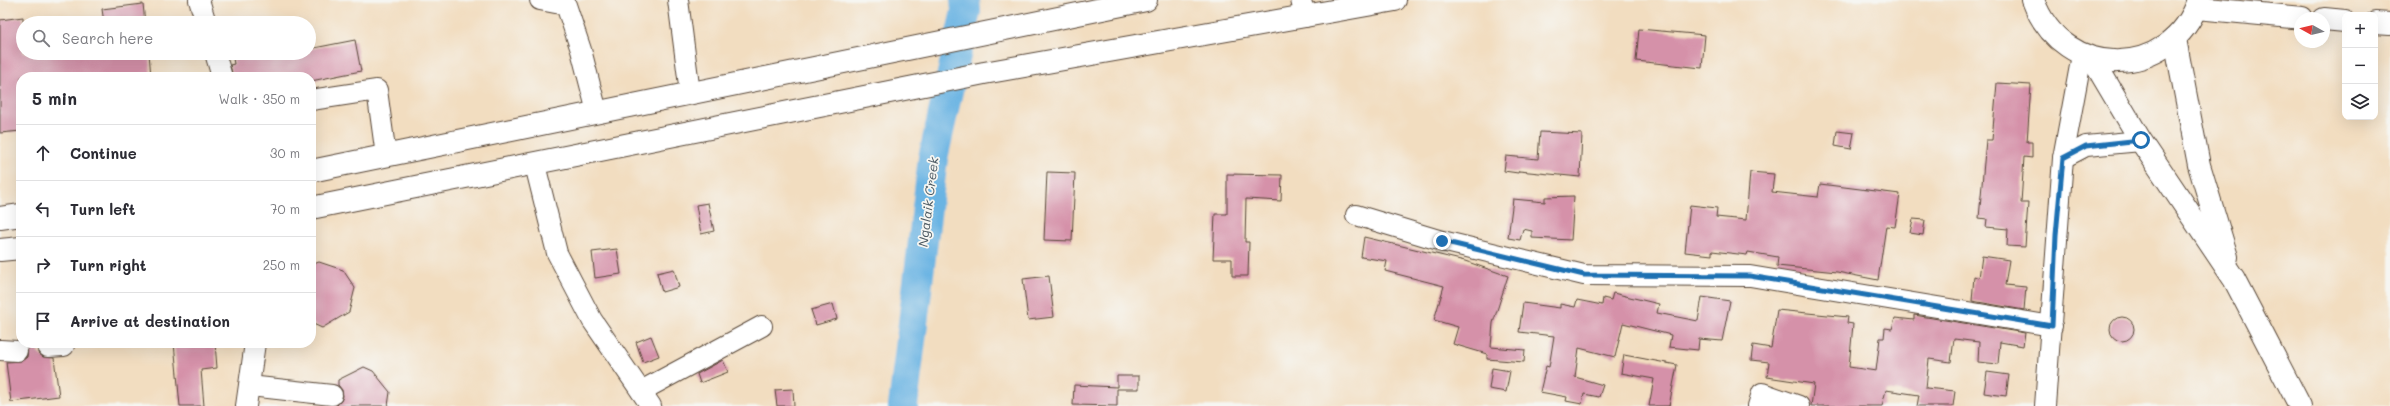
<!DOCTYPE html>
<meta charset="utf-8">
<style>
:root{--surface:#fff;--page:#f7f7f7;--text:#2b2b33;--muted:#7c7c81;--line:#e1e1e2}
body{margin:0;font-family:Mali,sans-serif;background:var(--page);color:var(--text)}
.controls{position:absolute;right:12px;top:12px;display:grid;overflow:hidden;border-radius:8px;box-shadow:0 4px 16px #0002}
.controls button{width:36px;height:36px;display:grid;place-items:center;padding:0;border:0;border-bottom:1px solid var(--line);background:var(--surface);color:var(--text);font:20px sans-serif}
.compass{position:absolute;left:2294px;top:12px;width:36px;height:36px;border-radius:50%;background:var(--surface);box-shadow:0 4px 16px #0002;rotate:278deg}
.stop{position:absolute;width:12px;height:12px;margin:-9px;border:3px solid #1f6fb2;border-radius:50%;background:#fff}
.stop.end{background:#1f6fb2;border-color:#fff;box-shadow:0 1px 4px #0008}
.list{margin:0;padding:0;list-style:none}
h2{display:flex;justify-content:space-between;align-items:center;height:52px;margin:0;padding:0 16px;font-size:17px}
h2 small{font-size:13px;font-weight:400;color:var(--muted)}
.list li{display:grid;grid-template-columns:26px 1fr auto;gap:12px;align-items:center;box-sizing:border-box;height:56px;padding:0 16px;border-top:1px solid var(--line)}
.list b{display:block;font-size:15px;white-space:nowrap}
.list em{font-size:13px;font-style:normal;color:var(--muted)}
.icon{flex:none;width:22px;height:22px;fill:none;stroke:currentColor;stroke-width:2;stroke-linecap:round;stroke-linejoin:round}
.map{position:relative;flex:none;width:2390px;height:406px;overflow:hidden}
.search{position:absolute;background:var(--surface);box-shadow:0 4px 16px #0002;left:16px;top:16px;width:300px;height:44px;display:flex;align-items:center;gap:10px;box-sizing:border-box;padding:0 14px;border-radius:22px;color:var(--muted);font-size:15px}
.panel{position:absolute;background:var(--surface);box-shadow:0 4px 16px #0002;left:16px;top:72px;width:300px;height:276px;border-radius:16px}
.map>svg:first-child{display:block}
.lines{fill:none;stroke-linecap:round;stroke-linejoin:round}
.river{stroke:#6bb4e3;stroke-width:30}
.building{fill:#d591a9}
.minor-casing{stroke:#564536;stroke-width:22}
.major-casing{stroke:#564536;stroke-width:24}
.minor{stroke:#fff;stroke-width:20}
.major{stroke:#fff;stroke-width:22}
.route{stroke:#1f6fb2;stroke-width:5}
.labels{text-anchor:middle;stroke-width:3.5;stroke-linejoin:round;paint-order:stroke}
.water-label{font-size:13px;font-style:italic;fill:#4c5a63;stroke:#f6f6f2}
</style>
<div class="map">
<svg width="2390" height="406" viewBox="0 0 2390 406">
<rect width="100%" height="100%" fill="#f6f6f2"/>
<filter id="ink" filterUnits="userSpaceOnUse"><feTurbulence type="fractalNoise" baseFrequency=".025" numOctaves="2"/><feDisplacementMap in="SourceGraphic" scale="8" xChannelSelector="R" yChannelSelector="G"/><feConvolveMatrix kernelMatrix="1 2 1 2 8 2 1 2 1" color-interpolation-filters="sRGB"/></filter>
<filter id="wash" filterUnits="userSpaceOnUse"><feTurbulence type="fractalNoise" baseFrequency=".012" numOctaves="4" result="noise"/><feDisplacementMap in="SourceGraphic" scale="16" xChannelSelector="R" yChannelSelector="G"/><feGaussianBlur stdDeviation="0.9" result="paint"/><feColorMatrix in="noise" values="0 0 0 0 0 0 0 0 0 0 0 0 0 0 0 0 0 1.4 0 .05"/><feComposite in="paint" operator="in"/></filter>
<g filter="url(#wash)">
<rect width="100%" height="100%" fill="#f2ddc0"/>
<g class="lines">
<!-- river -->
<path class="river" d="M903,406L933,158L966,11L965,0"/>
</g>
<g id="blocks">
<!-- building -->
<g class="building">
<path d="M143,4L145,23H104L102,9Z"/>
<path d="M23,17V53H149L151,77H21V131L0,133V20Z"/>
<path d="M1639,29L1705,35L1702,68L1636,61Z"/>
<path d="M355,40L361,71L311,81V77H233L230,65L234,64L232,53H253L255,59L286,53H309V49Z"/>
<path d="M1997,83L2031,85L2027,142H2032V158L2024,157L2021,203H2028L2025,247L2007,246L2008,229L1986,227L1987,219L1979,218L1986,140H1992Z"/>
<path d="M1837,131L1854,133L1851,149L1835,146Z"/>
<path d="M1540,132L1582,134L1580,177L1519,171L1518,173L1504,171L1506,156L1538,159Z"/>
<path d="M1047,172L1075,173L1072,241L1044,240Z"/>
<path d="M1750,172L1774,174L1772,192L1818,197L1820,184L1900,194L1895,227L1886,226L1878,280L1837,272L1777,266L1778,257L1748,252L1747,255L1712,251V255L1685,252L1690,205L1717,208L1716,217L1746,220Z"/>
<path d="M1227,174L1282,175L1281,201L1246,199L1245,242H1249L1248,276H1232V259H1213L1215,214H1227Z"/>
<path d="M1574,196L1571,240L1532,238V231L1523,229L1520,240L1508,238L1513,199L1545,202V197Z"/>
<path d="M708,203L714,231L701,234L696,205Z"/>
<path d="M1913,219L1925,220L1923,235L1910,233Z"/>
<path d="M1364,237L1465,261L1508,276L1493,323L1491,347L1525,350L1524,362L1487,359V354L1453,344L1458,327L1434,320L1444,286L1385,271L1387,261L1361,257Z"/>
<path d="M617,249L621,274L595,278L592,252Z"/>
<path d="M1982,256L2009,260L2005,285L2026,287L2024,310L1972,301L1974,276L1979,278Z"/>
<path d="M319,262L343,270L355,288L349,312L322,328L311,323V265Z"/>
<path d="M674,269L679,287L662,292L657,273Z"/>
<path d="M1049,276L1054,317L1028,320L1023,279Z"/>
<path d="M1613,293L1659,304L1657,313L1698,321L1702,297L1730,301L1722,341L1699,339L1698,350L1669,347L1671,335L1623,323L1615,357L1579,348L1575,377L1603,385L1599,397L1584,394L1582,404L1566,401L1567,397L1540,392L1546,366L1549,367L1554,336L1519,332L1523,303L1560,308V304L1575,307L1577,300L1602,305L1603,298L1611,300Z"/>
<path d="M833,304L837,319L816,325L811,310Z"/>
<path d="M1777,310L1848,317L1847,323L1853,324L1849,367L1876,371L1880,338H1884L1885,328L1892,329L1895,318L1914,320V315L2025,333L2023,346L2000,342L1998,364L1978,362L1979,342L1954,339L1951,362L1929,359L1926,388L1955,391L1953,406H1917L1919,395L1886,390L1882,406H1811L1814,384L1767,377L1769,362L1751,360L1753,345L1771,348Z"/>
<circle cx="2122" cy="329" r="12"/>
<path d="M651,336L659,356L643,362L636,342Z"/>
<path d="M174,343H215L217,368L201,370L204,406H180Z"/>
<path d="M37,346L38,353L43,357L54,358L59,396L11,402L6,362L22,361L27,357L28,347Z"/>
<path d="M1624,355L1677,365L1669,406H1649L1654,379L1621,373Z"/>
<path d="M723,360L728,372L700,383L697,374Z"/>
<path d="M364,367L373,371L390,392L388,406H336L341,401L343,396L342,390L338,385V380Z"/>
<path d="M1492,368L1510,371L1506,392L1489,389Z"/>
<path d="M1987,372L2009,375L2006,396L1984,393Z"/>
<path d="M1117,376H1139V389H1117V406L1073,405L1074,385L1117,387Z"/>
<path d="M793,389L794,406H777L775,390Z"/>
</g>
</g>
</g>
<g filter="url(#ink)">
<use href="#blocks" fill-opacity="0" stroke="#564536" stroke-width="1"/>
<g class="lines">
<defs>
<g id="minor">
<path d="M199,0L206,23"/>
<path d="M540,0L566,5L581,50L597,112"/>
<path d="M678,0L690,93"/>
<path d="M1301,0L1305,17"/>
<path d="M215,53L222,77"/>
<path d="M311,100L377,90L386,156"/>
<path d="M2063,158L2086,146L2141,141"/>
<path d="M535,165L557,253L592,320L651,406"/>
<path d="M1356,215L1442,241L1584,275L1750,276L2052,326"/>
<path d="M48,347L64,346V343"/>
<path d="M0,350L17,351"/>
<path d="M249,386L332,395"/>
<path d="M641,391L762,326"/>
<path d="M246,406L255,343"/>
<path d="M1758,406L1762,393L1799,406"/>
<path d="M2045,406L2063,158L2082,55"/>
</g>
<g id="major">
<path d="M2033,0C2063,82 2171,81 2199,0"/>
<path d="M2197,8L2302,18"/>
<path d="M2324,19L2345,21"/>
<path d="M2375,23L2390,24"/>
<path d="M2175,39L2199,165L2227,257"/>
<path d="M2093,60L2141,141L2234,279L2300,406"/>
<path d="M311,171L1146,0"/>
<path d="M311,208L984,73L1395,0"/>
<path d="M0,218L21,215"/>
<path d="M0,250L21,248"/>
</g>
</defs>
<!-- minor casing -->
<use href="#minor" class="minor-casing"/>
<!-- major casing -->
<use href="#major" class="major-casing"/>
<!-- minor -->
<use href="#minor" class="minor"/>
<!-- major -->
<use href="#major" class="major"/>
</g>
</g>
<g class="lines" filter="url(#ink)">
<!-- route -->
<path class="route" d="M1442,241L1584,275L1750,276L2052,326L2056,235L2063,158L2086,146L2141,140"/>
</g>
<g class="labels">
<!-- water labels -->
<g class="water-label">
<text transform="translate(928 202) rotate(-83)" y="5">Ngalaik Creek</text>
</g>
</g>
</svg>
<div class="controls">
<button>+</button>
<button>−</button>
<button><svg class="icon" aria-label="layers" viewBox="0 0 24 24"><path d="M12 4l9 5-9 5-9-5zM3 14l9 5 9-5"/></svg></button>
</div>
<svg class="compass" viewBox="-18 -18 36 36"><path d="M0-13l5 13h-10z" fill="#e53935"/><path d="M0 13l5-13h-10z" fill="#7c7c81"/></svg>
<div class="stop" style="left:2141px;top:140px"></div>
<div class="stop end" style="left:1442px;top:241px"></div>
<div class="search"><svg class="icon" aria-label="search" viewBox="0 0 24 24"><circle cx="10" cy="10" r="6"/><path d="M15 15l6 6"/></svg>Search here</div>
<section class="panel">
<h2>5 min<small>Walk · 350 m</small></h2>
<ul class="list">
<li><svg class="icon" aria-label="ahead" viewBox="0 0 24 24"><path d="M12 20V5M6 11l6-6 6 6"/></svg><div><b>Continue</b></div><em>30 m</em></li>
<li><svg class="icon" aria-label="left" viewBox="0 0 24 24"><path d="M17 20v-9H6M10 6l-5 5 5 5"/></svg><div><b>Turn left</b></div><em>70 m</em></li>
<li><svg class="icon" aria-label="right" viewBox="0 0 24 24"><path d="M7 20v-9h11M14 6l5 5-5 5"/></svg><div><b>Turn right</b></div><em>250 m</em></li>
<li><svg class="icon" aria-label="arrive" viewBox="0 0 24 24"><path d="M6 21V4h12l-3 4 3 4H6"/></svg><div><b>Arrive at destination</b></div></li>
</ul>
</section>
</div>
